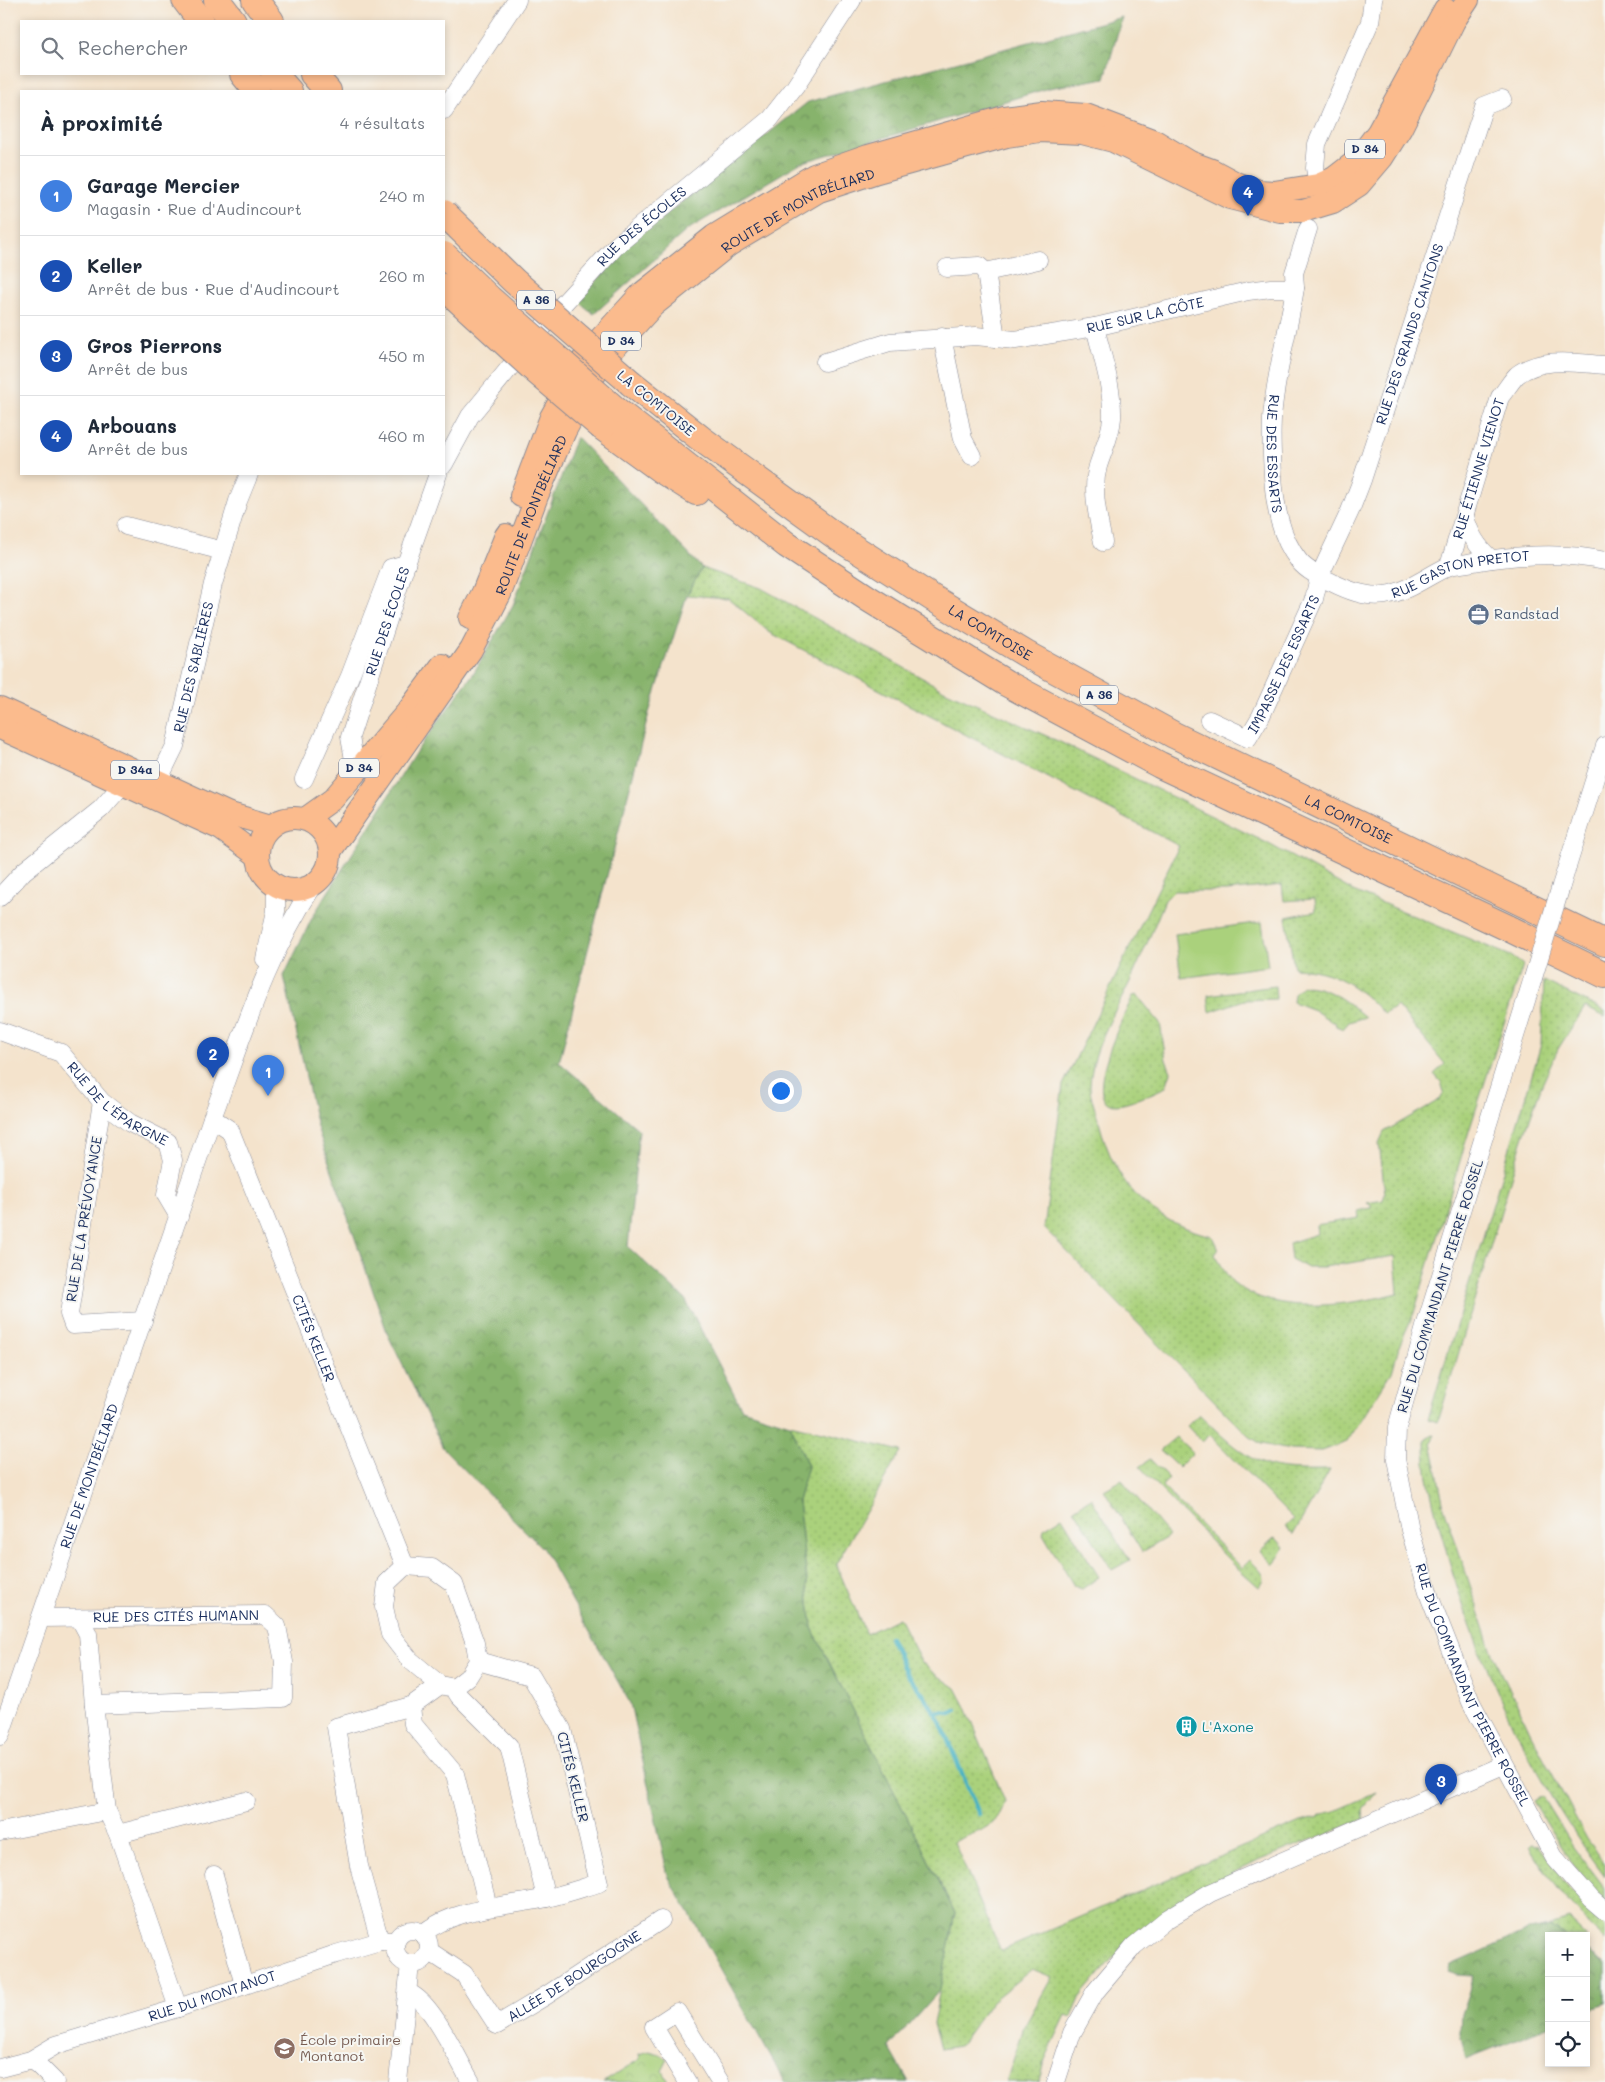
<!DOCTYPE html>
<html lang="fr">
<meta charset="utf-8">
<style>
:root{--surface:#fff;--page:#f2f2f3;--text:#1f2937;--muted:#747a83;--line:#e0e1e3;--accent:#db2777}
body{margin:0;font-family:Mali,sans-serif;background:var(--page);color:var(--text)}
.controls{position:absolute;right:15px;bottom:15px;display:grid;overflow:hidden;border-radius:0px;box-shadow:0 2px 8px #0003}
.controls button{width:45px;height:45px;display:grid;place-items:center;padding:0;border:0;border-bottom:1px solid var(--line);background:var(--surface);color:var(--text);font:25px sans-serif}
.you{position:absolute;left:780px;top:1090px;width:18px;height:18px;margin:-12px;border:4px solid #fff;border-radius:50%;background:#1a73e8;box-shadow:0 0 0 8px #1a73e833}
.badge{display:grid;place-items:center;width:32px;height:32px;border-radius:50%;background:var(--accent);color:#fff;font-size:16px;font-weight:700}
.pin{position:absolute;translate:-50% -41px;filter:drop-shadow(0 1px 2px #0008)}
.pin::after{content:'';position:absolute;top:26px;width:18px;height:15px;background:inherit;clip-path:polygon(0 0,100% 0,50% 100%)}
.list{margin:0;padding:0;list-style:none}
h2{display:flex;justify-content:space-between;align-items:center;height:65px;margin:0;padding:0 20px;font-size:21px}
h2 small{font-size:16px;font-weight:400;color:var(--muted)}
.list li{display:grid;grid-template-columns:32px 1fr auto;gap:15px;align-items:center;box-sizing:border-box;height:80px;padding:0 20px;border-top:1px solid var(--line)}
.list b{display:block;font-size:19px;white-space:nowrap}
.list p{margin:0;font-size:16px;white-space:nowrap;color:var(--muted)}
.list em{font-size:16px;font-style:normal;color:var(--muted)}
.icon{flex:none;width:28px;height:28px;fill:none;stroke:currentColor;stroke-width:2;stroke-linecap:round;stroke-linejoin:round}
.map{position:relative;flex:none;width:1605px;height:2082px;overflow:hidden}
.search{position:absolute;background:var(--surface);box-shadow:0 2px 8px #0003;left:20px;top:20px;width:425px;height:55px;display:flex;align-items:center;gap:12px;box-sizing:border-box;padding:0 18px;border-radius:0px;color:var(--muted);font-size:19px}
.panel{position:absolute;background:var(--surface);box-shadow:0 2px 8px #0003;left:20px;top:90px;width:425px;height:385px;border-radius:0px}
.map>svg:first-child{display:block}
.grass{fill:url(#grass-dots);stroke:#62806d;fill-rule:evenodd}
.forest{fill:url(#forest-crowns);stroke:#517165}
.park{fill:url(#park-crowns);stroke:#62806d}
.garden{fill:#aad17c;stroke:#62806d}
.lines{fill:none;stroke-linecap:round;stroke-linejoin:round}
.stream{stroke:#46b2c3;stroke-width:4.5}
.minor-casing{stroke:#888995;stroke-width:19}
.major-casing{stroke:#888995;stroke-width:24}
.highway-casing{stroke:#888995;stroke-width:28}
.minor{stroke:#fff;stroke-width:18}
.major{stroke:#fbbb8d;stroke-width:22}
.highway{stroke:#fbbb8d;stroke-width:26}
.minor-bridge-casing{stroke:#888995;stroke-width:19;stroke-linecap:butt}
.highway-bridge-casing{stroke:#888995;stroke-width:28;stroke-linecap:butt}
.minor-bridge{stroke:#fff;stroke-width:18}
.highway-bridge{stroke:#fbbb8d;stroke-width:26}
.labels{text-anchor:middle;stroke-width:4;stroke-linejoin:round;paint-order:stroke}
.shield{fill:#f6f6f2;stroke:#5d6b8a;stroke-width:1}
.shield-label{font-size:12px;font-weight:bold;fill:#1b2f5e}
.street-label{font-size:14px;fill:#1b2f5e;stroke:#f6f6f2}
.service-label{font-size:14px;fill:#4e5e75;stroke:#f6f6f2;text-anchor:start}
.culture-label{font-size:14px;fill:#0d838f;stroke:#f6f6f2;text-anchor:start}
.education-label{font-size:14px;fill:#785e54;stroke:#f6f6f2;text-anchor:start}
</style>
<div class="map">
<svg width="1605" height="2082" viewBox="0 0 1605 2082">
<defs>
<pattern id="grass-dots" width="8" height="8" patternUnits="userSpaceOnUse" patternTransform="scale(1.25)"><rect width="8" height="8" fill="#aad17c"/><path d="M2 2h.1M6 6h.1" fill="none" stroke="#92b46e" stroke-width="1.8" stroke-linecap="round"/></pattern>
<pattern id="forest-crowns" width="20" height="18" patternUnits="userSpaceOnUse" patternTransform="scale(1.25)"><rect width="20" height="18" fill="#87b36c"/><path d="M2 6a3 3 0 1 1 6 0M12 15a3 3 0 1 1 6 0" fill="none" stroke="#6e925c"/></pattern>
<pattern id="park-crowns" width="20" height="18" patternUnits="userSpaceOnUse" patternTransform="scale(1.25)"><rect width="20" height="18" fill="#aad17c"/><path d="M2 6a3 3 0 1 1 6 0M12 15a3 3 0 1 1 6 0" fill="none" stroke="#92b46e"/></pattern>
</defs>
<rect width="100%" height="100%" fill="#f6f6f2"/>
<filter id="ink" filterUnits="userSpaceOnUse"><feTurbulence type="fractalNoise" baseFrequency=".02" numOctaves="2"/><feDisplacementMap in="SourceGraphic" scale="10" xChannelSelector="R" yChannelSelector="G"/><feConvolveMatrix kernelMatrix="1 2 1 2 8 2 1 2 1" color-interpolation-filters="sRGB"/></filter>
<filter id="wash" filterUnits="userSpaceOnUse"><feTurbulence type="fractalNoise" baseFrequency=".0096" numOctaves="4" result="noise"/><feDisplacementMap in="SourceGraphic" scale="20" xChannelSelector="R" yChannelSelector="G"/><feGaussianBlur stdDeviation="1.12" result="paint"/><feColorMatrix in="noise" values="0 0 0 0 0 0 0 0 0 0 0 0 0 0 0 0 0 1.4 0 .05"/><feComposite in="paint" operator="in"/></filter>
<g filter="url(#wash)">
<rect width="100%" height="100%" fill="#f4e3cc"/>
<!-- grass -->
<g class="grass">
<path d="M702,568L761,588L944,690L1060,742L1267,843L1353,891L1511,956L1523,965L1469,1131L1414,1313L1400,1344L1392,1372L1347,1442L1322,1451L1290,1450L1261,1444L1249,1436L1044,1228L1063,1085L1179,846L769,632L728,598L687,595ZM1282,885L1284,901L1315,899L1316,911L1286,917L1294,968C1335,970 1356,985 1384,1014L1397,1006L1445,1064L1434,1074L1441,1082L1444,1092L1439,1100L1384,1132L1379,1143L1385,1194L1383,1200L1367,1203L1371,1205V1208L1358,1211L1359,1218L1316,1225L1317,1234L1289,1243L1291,1259L1306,1267H1323L1395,1256L1398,1293C1351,1305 1275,1317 1234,1283C1226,1276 1221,1263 1215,1255L1218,1249L1212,1236C1149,1221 1115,1185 1099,1122C1096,1111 1090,1097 1090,1086C1092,1045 1118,1009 1134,973C1145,949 1155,924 1165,900L1174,891H1227Z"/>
<path d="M1544,981L1605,1011V1017L1585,1007L1558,1049L1541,1087L1522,1141L1438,1422L1428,1419L1535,1065L1541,1044Z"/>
<path d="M1275,986L1276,999L1244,1000L1210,1012L1208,995Z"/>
<path d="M1302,986C1328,986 1346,1001 1365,1017L1349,1022L1343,1029L1336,1026L1335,1022H1332L1314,1010L1293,1002L1294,994Z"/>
<path d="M1137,995L1160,1023L1166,1060L1171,1072L1166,1087C1154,1092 1122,1109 1110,1104C1084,1094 1125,1013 1133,996Z"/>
<path d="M1199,1414C1222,1436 1247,1463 1279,1468C1296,1471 1314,1470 1330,1470L1293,1535L1285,1527L1293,1519L1210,1435L1202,1442L1187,1426Z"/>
<path d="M790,1424L901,1451L836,1564L866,1634L899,1618L921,1661L930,1670L956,1688L965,1705L1005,1801C996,1832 979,1829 954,1842L1001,1951L1300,1822L1320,1817V1815L1340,1809L1376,1793L1363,1809L1364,1819L1260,1860L1194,1894L1135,1932L1082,1994L1072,2017L1066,2015L1043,2064L1039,2082H1006L1024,2027L1052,1977L1032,1969L992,2001L959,2046L940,2049L933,2024L955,1913L812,1628L798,1501L808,1466Z"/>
<path d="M1435,1435L1431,1442L1444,1507L1492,1651L1531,1734L1587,1839L1605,1863V1876C1530,1776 1475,1659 1443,1539C1434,1507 1424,1473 1425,1439L1429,1436Z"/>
<path d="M1176,1437L1193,1453L1179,1467L1160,1450Z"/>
<path d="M1150,1459L1169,1478L1162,1486L1242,1568L1250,1560C1258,1569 1271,1577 1259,1587L1233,1564L1139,1467Z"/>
<path d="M1122,1480L1169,1536L1142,1552L1104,1490Z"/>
<path d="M1091,1498L1130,1560L1112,1570L1074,1509Z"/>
<path d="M1062,1517L1099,1577L1082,1589L1074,1586L1043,1534L1044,1528Z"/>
<path d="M1275,1537L1284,1547L1274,1565L1260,1551Z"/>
<path d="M1542,1796L1573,1846L1605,1888V1904C1576,1873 1555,1838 1533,1802Z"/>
<path d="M1531,1844L1538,1845L1570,1890L1605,1927V1940C1573,1913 1550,1881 1529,1846Z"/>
<path d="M1569,1920L1586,1936H1566L1550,1926Z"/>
</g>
<!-- forest -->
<g class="forest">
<path d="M1122,17L1105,78L1049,88L800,163L687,230L594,314L578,301L632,241L808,102Z"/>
<path d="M576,437L702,568L687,595L649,713L559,1062L639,1130L628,1247L685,1299L742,1409L790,1424L808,1466L798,1501L812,1628L955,1913L940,1990L889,2047L909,2082H785L668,1876L630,1703L543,1549L443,1448L388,1335L317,1127L284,976L313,916L418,749L473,674L513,605Z"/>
<path d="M1550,1926L1566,1936H1549V2026L1466,2059L1460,2033L1461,2014L1474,1976L1457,1975L1448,1972L1451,1965L1530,1930Z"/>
<path d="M1586,1950L1605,1963V2004L1586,2011Z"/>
</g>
<!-- park -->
<path class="park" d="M649,2051L660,2054L668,2059L662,2071L668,2082H603L640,2059L639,2054Z"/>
<!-- garden -->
<path class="garden" d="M1262,922L1268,966L1181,978L1175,934Z"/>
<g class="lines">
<!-- stream -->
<g class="stream">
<path d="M890,1638L907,1674L922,1693L939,1719L979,1814"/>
<path d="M935,1712L951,1713L957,1710"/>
</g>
</g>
</g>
<g filter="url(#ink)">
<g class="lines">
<defs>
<g id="minor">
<path d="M444,110L517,0"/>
<path d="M1318,185L1315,168L1317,144L1370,22L1373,0"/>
<path id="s1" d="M1308,229L1294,273L1295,288C1289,328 1277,368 1273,408C1270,430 1272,453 1273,476C1275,506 1280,537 1299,561C1307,571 1320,577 1331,582C1347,590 1366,598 1385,595C1408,592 1427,576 1447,567C1455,564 1465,564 1473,562C1516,555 1563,551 1605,561"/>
<path d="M947,268L979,266L986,272"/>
<path d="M1095,327C1102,356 1113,388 1112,418C1111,435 1103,450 1098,466C1091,491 1098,517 1103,542"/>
<path d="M942,337L963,439L972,456"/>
<path d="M996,338L986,272L1038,260"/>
<path id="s2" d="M825,362L890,342L976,336L1015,340L1095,327L1248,291L1271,288H1295"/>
<path id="s3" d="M444,464L470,416L552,316L617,245L770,119L795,87L852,0"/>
<path d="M1465,516C1469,534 1477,547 1491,559"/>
<path d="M126,526L223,551"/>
<path id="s4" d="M1449,566L1500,397C1506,390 1511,381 1517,375C1542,356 1576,363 1605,365"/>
<path id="s5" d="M1209,720L1248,738L1261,716L1314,599L1319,577L1350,511L1362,480L1484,106L1502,99"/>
<path id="s6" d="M358,769L354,760L350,737L406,564L438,474"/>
<path d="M304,779L350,676L391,568L406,564"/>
<path id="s7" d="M158,781L175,746L213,584L238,501L249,474"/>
<path d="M1561,886L1605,746"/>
<path d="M0,897L24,871L101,809L123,784"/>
<path d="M265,959L276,911V886"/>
<path id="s8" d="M1533,978L1425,1327L1397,1428L1396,1459L1410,1530L1430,1598L1471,1702L1554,1857L1591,1899L1605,1911"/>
<path id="s9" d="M0,1031L61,1053L102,1102L130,1123L168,1142L173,1160L166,1195L179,1217"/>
<path d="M102,1102L69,1314L73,1325L143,1321"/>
<path id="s10" d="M212,1118L230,1130L405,1566L387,1583L384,1607L390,1634L410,1660L440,1685L454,1688L459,1696L509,1746L546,1898"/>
<path d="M405,1566L432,1568L454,1584L475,1643L478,1661L468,1677L454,1688"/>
<path id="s11" d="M41,1618L265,1615L277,1626L284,1662L283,1698L94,1705"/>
<path d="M80,1619L88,1634L94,1705L107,1811L118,1834L178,2008"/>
<path d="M440,1685L411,1706L413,1724L455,1774L488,1907"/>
<path id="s12" d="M0,1736L212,1118C242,1038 266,957 313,886"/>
<path d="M0,1832L107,1811"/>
<path d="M118,1834L246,1801"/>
<path d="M214,1875L244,1985"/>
<circle cx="412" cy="1947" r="17"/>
<path d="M422,1934C456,1907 507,1907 547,1898C565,1894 582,1888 599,1883L562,1729L531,1676L478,1661"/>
<path d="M380,1941L359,1866L336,1727L411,1706"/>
<path id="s13" d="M429,1951L464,1974L497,2025L547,1995L661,1920"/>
<path d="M409,1993C433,2003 457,2058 471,2082"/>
<path d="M31,2060L38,2065L55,2082"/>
<path id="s14" d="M0,2068L31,2060L56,2045L178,2008L336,1954L380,1941H396"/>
<path d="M398,2082L410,1964"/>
<path d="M687,2082L654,2027L677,2012L720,2082"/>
<path d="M1056,2082L1072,2033L1095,1992L1134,1946L1167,1919L1210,1893L1503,1765"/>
</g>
<g id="major">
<path d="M521,496L551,417L587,353L641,294L714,236L814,175L868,156L1004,117L1042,112L1086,115L1155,141L1190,162L1212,170L1238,184L1259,191L1274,192L1318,185L1334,178L1356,161L1378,132L1445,9"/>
<path d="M470,618L483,592L506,535"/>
<path d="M0,708L227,813L271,826"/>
<path d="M0,728L221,829L258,856"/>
<circle cx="294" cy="854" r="36"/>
<path d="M305,819L333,799L408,711L442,665"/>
<path id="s15" d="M331,850L471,650L500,594L537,496L565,431L601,363L653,306L729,245L819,191L874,173L1007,136L1040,131L1082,133L1113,141L1230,198L1280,211H1303L1333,202L1359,185L1382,158L1401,128L1454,21L1468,0"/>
</g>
<g id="highway">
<path d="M185,0L201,21"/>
<path d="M217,0L233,21"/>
<path d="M255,0L271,21"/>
<path d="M243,74L257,91"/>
<path d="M274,74L289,91"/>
<path d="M313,74L328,91"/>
<path id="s16" d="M631,383L700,438L834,535L931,597L1026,654L1174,735L1605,943"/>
<path d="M616,410L787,545L869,599L1006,683L1160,765L1504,926L1605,975"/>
<path d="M602,427L661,470L696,492"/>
</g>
</defs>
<!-- minor casing -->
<use href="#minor" class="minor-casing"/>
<!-- major casing -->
<use href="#major" class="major-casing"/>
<!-- highway casing -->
<use href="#highway" class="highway-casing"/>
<!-- minor -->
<use href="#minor" class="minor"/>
<!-- major -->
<use href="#major" class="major"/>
<!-- highway -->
<use href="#highway" class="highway"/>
<defs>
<path id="minor-bridge" d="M1533,978L1561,886"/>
<g id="highway-bridge">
<path d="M444,213L514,281L631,383"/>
<path d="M444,255L490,299L616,410"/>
<path d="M444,287L536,371L602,427"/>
</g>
</defs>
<!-- minor-bridge casing -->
<use href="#minor-bridge" class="minor-bridge-casing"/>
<!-- highway-bridge casing -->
<use href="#highway-bridge" class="highway-bridge-casing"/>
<!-- minor-bridge -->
<use href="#minor-bridge" class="minor-bridge"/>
<!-- highway-bridge -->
<use href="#highway-bridge" class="highway-bridge"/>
</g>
</g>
<!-- icons -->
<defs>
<symbol id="office-disc" viewBox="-11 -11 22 22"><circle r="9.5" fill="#5c6f8a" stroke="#f6f6f2"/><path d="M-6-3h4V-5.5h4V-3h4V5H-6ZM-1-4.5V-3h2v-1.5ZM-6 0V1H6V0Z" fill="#fff"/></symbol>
<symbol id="building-disc" viewBox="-11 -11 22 22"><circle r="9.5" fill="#0f9aa8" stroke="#f6f6f2"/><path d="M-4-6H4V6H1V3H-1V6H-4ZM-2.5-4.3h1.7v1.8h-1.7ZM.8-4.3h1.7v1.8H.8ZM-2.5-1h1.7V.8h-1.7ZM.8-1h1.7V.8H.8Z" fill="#fff"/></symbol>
<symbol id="school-disc" viewBox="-11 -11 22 22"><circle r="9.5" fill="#8d6e63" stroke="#f6f6f2"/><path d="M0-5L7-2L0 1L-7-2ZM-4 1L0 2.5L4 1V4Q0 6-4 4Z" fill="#fff"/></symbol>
</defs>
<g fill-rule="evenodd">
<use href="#office-disc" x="1466" y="602" width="25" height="25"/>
<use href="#building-disc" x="1174" y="1714" width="25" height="25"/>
<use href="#school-disc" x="272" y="2036" width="25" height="25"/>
</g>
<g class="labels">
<!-- shield labels -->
<g class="shield">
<rect x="1345" y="139.5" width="40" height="19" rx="4"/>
<rect x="517" y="290.5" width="38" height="19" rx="4"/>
<rect x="601" y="331.5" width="40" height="19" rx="4"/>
<rect x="1080" y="685.5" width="38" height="19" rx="4"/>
<rect x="339" y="758.5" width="40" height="19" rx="4"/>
<rect x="111" y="760.5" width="48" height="19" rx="4"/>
</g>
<g class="shield-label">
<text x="1365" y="153">D 34</text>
<text x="536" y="304">A 36</text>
<text x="621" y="345">D 34</text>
<text x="1099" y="699">A 36</text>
<text x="359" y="772">D 34</text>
<text x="135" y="774">D 34a</text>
</g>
<!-- street labels -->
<g class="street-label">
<text dy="5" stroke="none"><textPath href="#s15" startOffset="812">ROUTE DE MONTBÉLIARD</textPath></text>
<text dy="5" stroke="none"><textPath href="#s3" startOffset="311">RUE DES ÉCOLES</textPath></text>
<text dy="5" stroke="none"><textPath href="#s2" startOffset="326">RUE SUR LA CÔTE</textPath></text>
<text dy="5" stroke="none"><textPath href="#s5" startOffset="479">RUE DES GRANDS CANTONS</textPath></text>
<text transform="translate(656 403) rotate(39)" y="5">LA COMTOISE</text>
<text dy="5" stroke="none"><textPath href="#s1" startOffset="229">RUE DES ESSARTS</textPath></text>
<text dy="5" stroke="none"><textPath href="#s4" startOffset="102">RUE ÉTIENNE VIENOT</textPath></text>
<text dy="5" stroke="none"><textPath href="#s15" startOffset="392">ROUTE DE MONTBÉLIARD</textPath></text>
<text dy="5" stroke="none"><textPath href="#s1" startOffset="516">RUE GASTON PRETOT</textPath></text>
<text dy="5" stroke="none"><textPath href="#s6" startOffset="155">RUE DES ÉCOLES</textPath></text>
<text dy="5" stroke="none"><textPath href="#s16" startOffset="438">LA COMTOISE</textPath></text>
<text dy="5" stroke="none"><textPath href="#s5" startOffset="125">IMPASSE DES ESSARTS</textPath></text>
<text dy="5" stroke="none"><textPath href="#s7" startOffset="120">RUE DES SABLIÈRES</textPath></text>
<text dy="5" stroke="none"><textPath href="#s16" startOffset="842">LA COMTOISE</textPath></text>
<text dy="5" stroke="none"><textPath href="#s9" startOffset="142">RUE DE L'ÉPARGNE</textPath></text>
<text transform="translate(84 1219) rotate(-81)" y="5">RUE DE LA PRÉVOYANCE</text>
<text transform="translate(1440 1286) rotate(-73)" y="5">RUE DU COMMANDANT PIERRE ROSSEL</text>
<text dy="5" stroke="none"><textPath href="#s10" startOffset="246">CITÉS KELLER</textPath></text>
<text dy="5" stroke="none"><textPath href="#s12" startOffset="275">RUE DE MONTBÉLIARD</textPath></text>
<text dy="5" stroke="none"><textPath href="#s11" startOffset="135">RUE DES CITÉS HUMANN</textPath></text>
<text dy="5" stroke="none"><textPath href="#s8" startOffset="741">RUE DU COMMANDANT PIERRE ROSSEL</textPath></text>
<text transform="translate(573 1777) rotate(76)" y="5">CITÉS KELLER</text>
<text dy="5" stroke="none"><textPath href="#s13" startOffset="194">ALLÉE DE BOURGOGNE</textPath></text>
<text dy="5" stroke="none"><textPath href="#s14" startOffset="225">RUE DU MONTANOT</textPath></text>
</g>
<!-- service labels -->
<g class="service-label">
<text x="1494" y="619">Randstad</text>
</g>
<!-- culture labels -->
<g class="culture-label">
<text x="1202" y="1732">L'Axone</text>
</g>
<!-- education labels -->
<g class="education-label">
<text x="300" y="2045">École primaire<tspan x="300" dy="16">Montanot</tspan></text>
</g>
</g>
</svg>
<div class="controls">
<button>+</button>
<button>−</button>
<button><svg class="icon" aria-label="locate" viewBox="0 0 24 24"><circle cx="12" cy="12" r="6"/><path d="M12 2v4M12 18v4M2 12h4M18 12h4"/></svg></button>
</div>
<div class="you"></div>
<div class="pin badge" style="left:268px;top:1096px;background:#3f7fe0">1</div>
<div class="pin badge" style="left:213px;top:1078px;background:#1a4fb4">2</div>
<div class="pin badge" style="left:1441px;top:1805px;background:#1a4fb4">3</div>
<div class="pin badge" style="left:1248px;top:216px;background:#1a4fb4">4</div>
<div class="search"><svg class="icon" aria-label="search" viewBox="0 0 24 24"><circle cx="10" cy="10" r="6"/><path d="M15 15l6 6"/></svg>Rechercher</div>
<section class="panel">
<h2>À proximité<small>4 résultats</small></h2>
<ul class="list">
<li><span class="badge" style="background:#3f7fe0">1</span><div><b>Garage Mercier</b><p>Magasin · Rue d'Audincourt</p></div><em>240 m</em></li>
<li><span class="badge" style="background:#1a4fb4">2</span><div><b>Keller</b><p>Arrêt de bus · Rue d'Audincourt</p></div><em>260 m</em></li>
<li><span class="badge" style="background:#1a4fb4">3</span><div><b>Gros Pierrons</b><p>Arrêt de bus</p></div><em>450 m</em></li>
<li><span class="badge" style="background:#1a4fb4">4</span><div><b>Arbouans</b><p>Arrêt de bus</p></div><em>460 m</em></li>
</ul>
</section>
</div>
